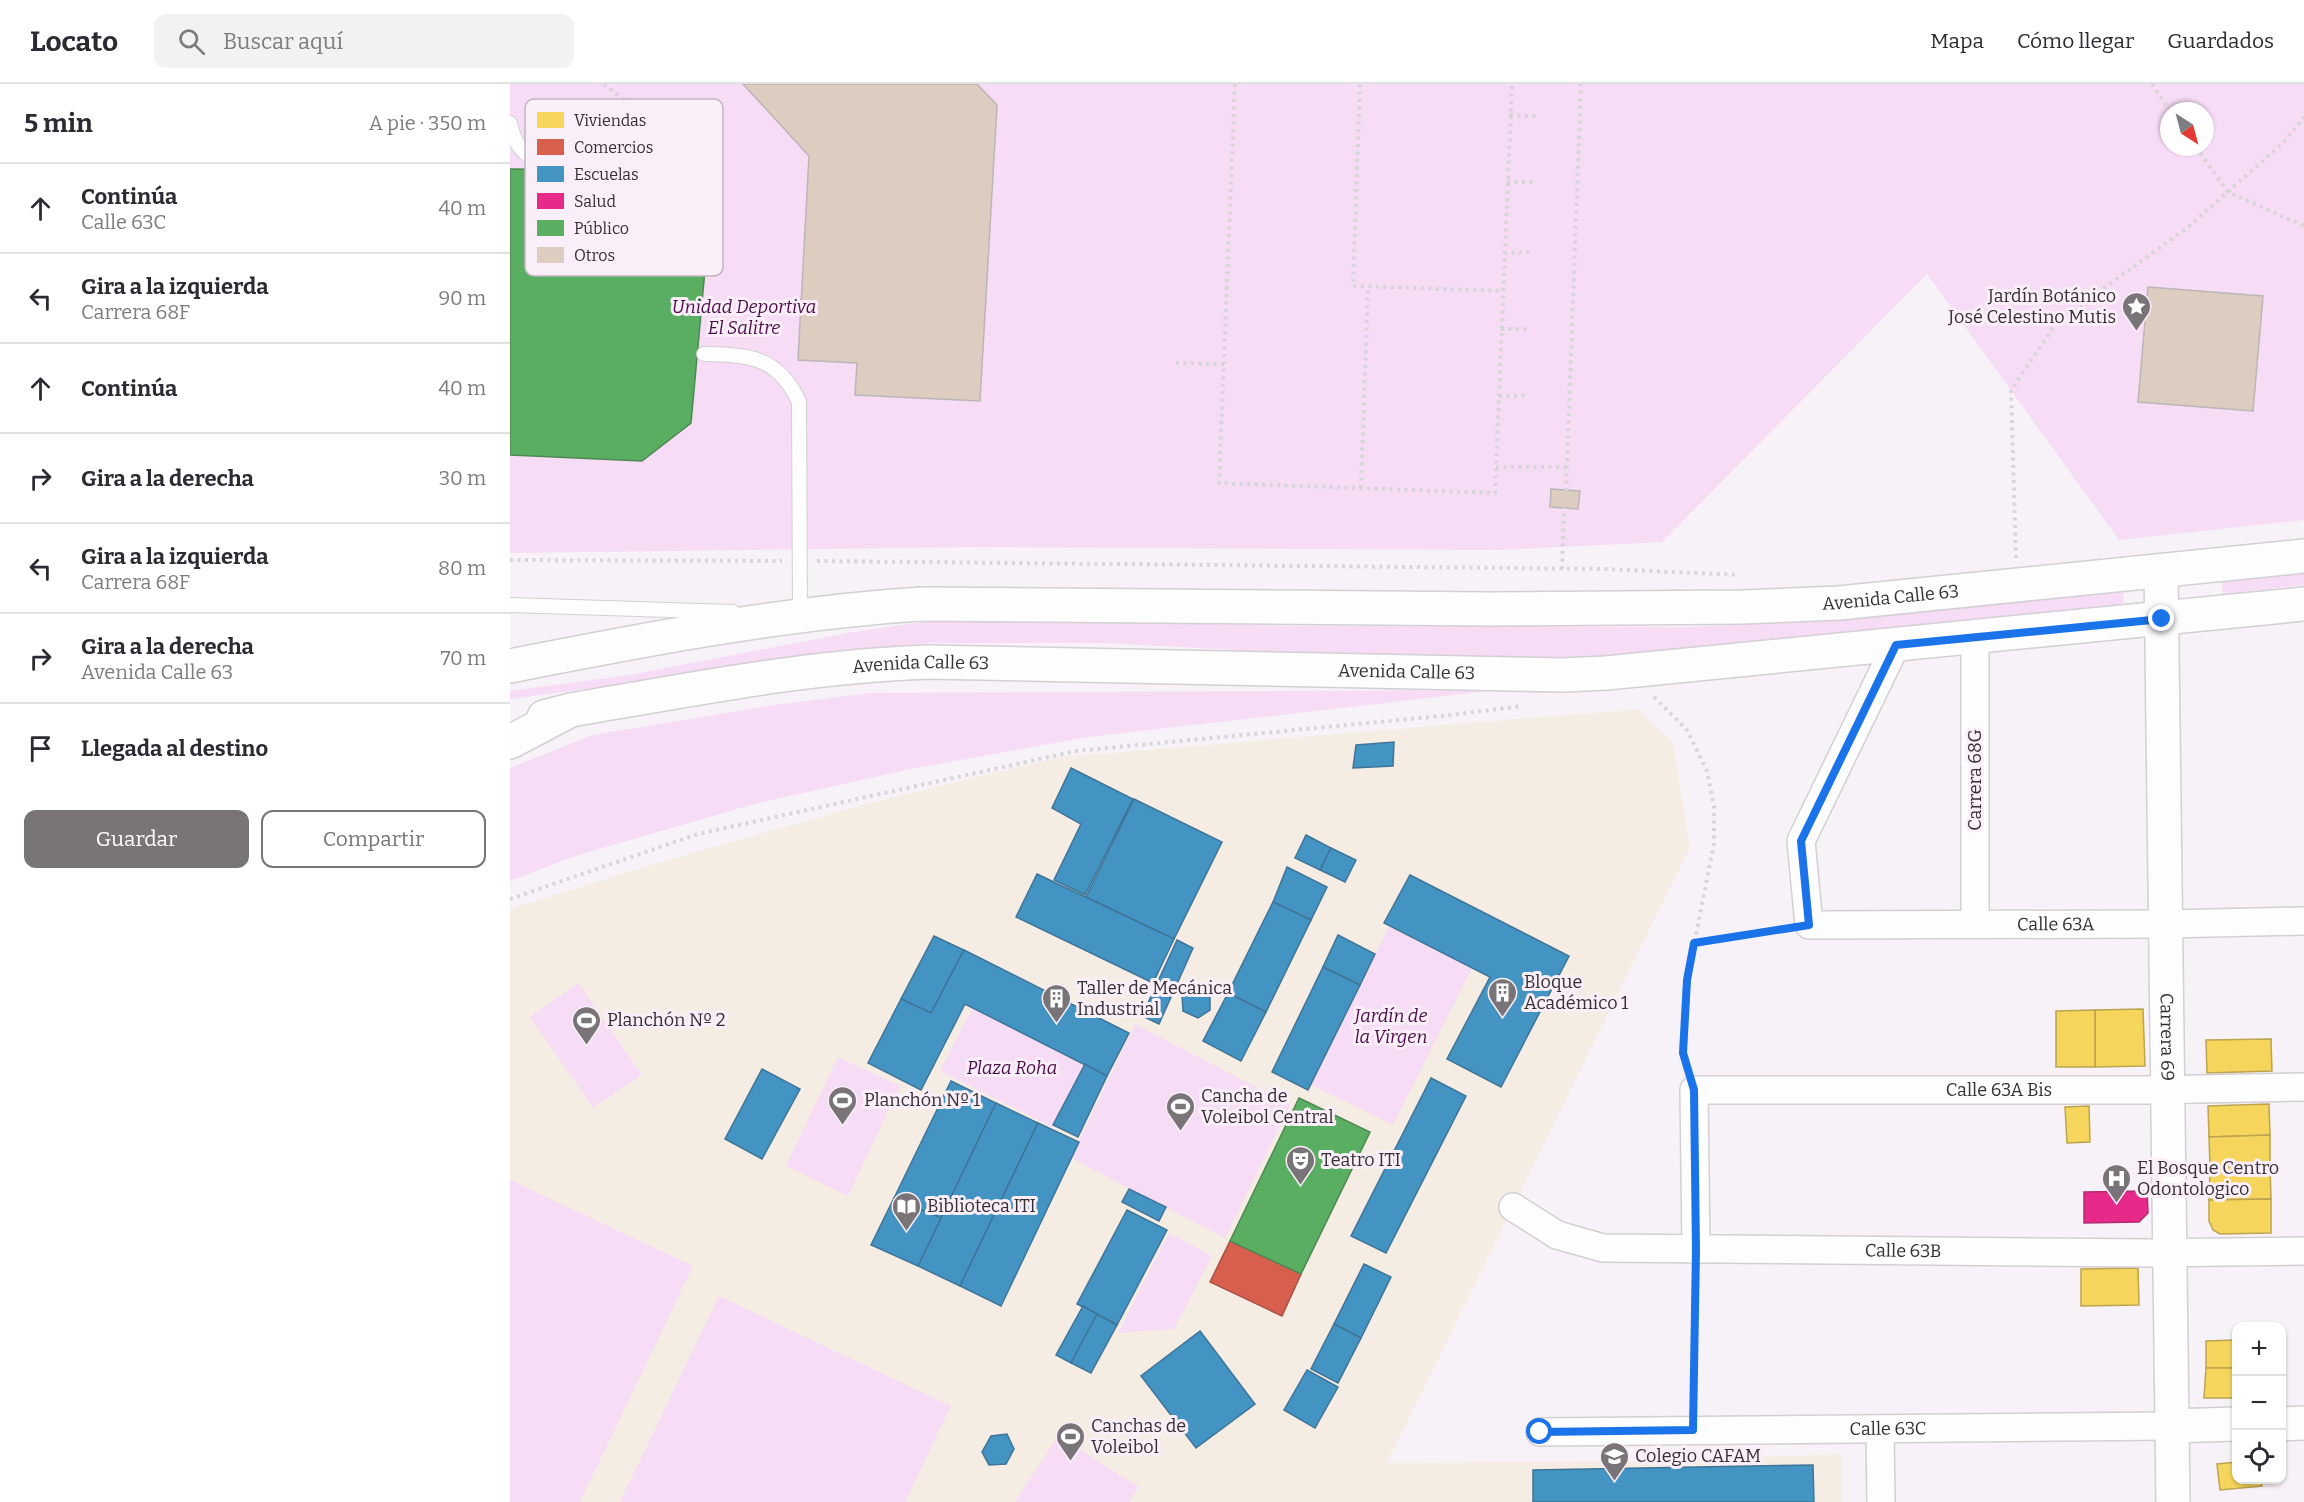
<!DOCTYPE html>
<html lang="es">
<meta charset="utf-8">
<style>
:root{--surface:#fff;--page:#f2f2f3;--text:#2b2b33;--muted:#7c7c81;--line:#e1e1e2;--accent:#797478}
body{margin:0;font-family:Bitter,serif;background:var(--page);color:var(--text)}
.controls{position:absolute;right:18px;bottom:18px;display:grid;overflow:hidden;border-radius:12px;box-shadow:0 2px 4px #0004}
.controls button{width:54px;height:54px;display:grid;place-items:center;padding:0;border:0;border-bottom:2px solid var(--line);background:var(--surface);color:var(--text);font:30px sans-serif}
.compass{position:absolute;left:1650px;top:18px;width:54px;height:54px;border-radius:50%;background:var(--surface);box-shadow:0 2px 4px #0004;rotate:144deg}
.stop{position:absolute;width:18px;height:18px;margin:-14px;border:4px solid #1a73e8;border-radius:50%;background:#fff}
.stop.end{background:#1a73e8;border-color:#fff;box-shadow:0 2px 6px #0008}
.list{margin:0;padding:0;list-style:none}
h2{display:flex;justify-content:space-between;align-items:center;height:78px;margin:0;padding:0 24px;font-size:26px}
h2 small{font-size:20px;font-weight:400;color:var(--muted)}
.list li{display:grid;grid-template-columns:39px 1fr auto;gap:18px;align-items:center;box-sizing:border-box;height:90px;padding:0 24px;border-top:2px solid var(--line)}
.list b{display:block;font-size:22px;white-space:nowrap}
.list p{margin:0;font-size:20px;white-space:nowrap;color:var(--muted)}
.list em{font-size:20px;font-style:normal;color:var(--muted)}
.actions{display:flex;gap:12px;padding:18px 24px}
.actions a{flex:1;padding:14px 0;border:2px solid var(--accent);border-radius:12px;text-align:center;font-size:21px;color:var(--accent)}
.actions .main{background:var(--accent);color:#fff}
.icon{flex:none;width:33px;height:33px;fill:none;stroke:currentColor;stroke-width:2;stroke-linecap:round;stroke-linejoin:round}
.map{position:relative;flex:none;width:1794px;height:1418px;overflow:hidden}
header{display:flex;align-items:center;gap:36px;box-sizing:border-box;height:84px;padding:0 30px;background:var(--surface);border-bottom:2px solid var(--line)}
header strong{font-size:28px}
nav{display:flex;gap:33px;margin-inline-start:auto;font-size:21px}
.search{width:420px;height:54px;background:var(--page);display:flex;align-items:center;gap:15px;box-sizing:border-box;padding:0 21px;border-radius:12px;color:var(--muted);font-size:22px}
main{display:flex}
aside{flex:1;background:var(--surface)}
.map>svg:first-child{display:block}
.education{fill:#f5ece3}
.green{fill:#f6dcf5;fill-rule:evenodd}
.homes{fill:#f6d55c;stroke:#bca450;stroke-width:1.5}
.shops{fill:#d6604d;stroke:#a65246;stroke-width:1.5}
.schools{fill:#4393c3;stroke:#3f7598;stroke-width:1.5}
.health{fill:#e7298a;stroke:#b22b70;stroke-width:1.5}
.public{fill:#5aae61;stroke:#4f8854;stroke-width:1.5}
.building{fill:#ddcdc1;stroke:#bab6b7;stroke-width:1.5}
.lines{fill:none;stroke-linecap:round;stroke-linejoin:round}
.service-casing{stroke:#d3cfd3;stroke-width:16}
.minor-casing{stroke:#d3cfd3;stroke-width:30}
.tertiary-casing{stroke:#d3cfd3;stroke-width:36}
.secondary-casing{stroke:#d3cfd3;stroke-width:36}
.primary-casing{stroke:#d3cfd3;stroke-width:36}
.path{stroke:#d7d5d7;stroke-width:4;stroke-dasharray:3 4.5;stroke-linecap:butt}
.service{stroke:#fefdfe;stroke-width:14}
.minor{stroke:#fefdfe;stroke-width:27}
.tertiary{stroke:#fefdfe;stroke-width:33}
.secondary{stroke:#fefdfe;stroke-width:33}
.primary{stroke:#fefdfe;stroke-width:33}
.route{stroke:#1a73e8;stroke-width:8}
.labels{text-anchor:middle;stroke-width:6;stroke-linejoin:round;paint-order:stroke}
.poi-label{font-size:18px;fill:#353034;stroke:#faeff9;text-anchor:start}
.park-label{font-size:18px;font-style:italic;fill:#4a0b4a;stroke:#faeff9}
.street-label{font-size:18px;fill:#353034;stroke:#faeff9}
.key{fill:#faeff9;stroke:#bfb6be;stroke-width:1.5}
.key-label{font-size:16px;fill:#353034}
</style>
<header>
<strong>Locato</strong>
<div class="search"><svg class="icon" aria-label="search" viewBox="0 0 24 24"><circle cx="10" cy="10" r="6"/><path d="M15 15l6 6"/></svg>Buscar aquí</div>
<nav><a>Mapa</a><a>Cómo llegar</a><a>Guardados</a></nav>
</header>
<main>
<aside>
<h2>5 min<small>A pie · 350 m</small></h2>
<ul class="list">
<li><svg class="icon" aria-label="ahead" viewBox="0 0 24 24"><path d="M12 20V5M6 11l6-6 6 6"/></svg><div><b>Continúa</b><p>Calle 63C</p></div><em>40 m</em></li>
<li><svg class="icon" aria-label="left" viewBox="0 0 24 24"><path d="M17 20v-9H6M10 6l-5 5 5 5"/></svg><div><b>Gira a la izquierda</b><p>Carrera 68F</p></div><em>90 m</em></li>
<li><svg class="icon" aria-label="ahead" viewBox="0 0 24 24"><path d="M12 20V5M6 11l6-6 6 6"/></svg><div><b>Continúa</b></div><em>40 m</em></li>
<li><svg class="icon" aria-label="right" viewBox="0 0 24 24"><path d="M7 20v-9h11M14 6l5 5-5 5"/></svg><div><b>Gira a la derecha</b></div><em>30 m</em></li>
<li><svg class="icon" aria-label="left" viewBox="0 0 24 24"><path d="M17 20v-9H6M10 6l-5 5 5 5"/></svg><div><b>Gira a la izquierda</b><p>Carrera 68F</p></div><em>80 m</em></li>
<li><svg class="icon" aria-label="right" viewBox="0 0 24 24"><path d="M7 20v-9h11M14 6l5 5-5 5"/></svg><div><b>Gira a la derecha</b><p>Avenida Calle 63</p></div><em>70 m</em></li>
<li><svg class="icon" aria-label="arrive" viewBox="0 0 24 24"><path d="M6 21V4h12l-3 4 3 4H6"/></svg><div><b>Llegada al destino</b></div></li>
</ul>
<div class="actions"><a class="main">Guardar</a><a>Compartir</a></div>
</aside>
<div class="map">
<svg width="1794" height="1418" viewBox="0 0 1794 1418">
<rect width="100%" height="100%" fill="#f7f2f7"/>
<!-- education -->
<path class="education" d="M1128,625L1163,659L1180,763L877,1379L1132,1377L1332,1370V1418H0V825L154,777L360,719L551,673Z"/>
<!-- green -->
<g class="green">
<path d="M0,0H1794V436L1609,456L1417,190L1152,458L988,466L469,463L0,469ZM1659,27H1695V63H1659Z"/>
<path d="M1794,480V501L1713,510L1712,498L1780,489Z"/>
<path d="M1613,506L1614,522L1083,574L846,572L593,559H417L0,615V607L119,591L338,549L420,537L508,536L786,542L1178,543L1303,537Z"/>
<path d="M988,606L578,653L396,686L244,720L62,773L0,797V684L82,651L263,621L362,609Z"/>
<path d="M879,843L962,884L883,1041L801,1001Z"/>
<path d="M68,899L132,991L83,1024L20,933Z"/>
<path d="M463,923L575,980L542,1043L430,987Z"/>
<path d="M625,940L780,1021L715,1154L561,1074Z"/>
<path d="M328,973L390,1002L338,1112L276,1082Z"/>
<path d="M0,1096L183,1182L70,1418H0Z"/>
<path d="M659,1149L702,1172L664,1245L608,1249Z"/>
<path d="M209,1212L441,1322L395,1418H110Z"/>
<path d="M548,1352L629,1403L619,1418H505Z"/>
</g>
<!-- homes -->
<g class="homes">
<path d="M1633,925L1635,982L1585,983V926Z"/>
<path d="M1585,926V983H1546V927Z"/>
<path d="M1761,955L1762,987L1697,989L1696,956Z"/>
<path d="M1759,1020L1760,1051L1699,1053L1698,1022Z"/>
<path d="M1579,1022L1580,1058L1557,1059L1555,1023Z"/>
<path d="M1760,1051V1083H1700L1699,1053Z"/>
<path d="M1700,1083H1760L1761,1115L1699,1116Z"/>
<path d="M1761,1115V1149L1710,1150L1703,1146L1699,1137V1116Z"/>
<path d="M1628,1184L1629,1221L1571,1222V1185Z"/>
<path d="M1726,1256V1284H1696V1257Z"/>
<path d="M1696,1284H1726V1314H1694Z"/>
<path d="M1726,1378V1396H1751L1752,1402L1710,1406L1707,1380Z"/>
</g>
<!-- shops -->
<path class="shops" d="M720,1157L791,1190L772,1232L700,1198Z"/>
<!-- schools -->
<g class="schools">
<path d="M884,658L883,682L843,684L846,661Z"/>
<path d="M561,684L623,715L575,811L544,796L571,740L542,724Z"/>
<path d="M624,715L712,758L664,855L576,813Z"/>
<path d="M796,751L821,764L810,786L785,774Z"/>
<path d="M821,764L846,776L835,798L810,786Z"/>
<path d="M777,783L817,803L801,836L763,818Z"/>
<path d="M527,790L664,855L643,899L506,833Z"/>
<path d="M900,791L1059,872L991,1003L937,975L980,893L874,839Z"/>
<path d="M763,818L801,836L756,928L718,909Z"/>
<path d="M828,851L865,870L850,901L813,883Z"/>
<path d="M424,852L454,866L421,929L391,915Z"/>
<path d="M667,856L683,864L649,940L632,932Z"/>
<path d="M454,866L619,949L597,992L455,920L411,1006L358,979L391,915L421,929Z"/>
<path d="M813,883L850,901L798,1006L762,988Z"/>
<path d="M685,903L700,909V926L688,934L673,927L672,911Z"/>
<path d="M718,909L756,928L731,977L693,957Z"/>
<path d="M575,980L597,992L568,1053L543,1041Z"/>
<path d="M252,985L290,1005L252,1075L215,1055Z"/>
<path d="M921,994L956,1012L876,1169L841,1152Z"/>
<path d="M441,997L486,1019L431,1134L384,1114Z"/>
<path d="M486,1019L528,1039L450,1202L408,1182Z"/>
<path d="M528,1039L569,1058L491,1222L450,1202Z"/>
<path d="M619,1105L656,1123L649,1137L612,1118Z"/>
<path d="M384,1114L431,1134L408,1182L361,1161Z"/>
<path d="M617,1126L657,1146L607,1241L567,1220Z"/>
<path d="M854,1180L881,1193L851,1254L824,1240Z"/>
<path d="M573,1222L587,1230L561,1279L546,1271Z"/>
<path d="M587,1230L607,1241L581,1289L561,1279Z"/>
<path d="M824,1240L851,1254L828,1299L801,1285Z"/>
<path d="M690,1247L745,1320L686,1364L631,1292Z"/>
<path d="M797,1286L828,1303L805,1344L774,1326Z"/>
<path d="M497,1350L504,1365L496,1380L479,1381L472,1368L481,1352Z"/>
<path d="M1303,1381L1304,1418H1023V1386Z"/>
</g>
<!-- health -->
<path class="health" d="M1637,1107L1638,1129L1629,1138L1574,1139V1108Z"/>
<!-- public -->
<g class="public">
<path d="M0,85L204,87L181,339L132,377L0,371Z"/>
<path d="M789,1014L860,1048L791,1190L720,1157Z"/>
</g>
<!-- building -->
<g class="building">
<path d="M233,0H467L487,21L470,317L345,311L347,279L288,276L299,72Z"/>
<path d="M1638,203L1753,212L1743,327L1628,318Z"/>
<path d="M1041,405L1070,407L1068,425L1040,423Z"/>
</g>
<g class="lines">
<defs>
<g id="service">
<path d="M0,39C10,88 43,77 82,73"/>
<path d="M194,270C239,271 268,272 289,318L290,531"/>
<path d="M0,521L223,528"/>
</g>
<g id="minor">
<path d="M1465,553V840"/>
<path id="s1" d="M1386,561L1291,757L1299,841L1657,840L1794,837"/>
<path id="s2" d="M1003,1123L1047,1151L1093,1164L1639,1169L1794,1167"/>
<path id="s3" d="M1186,1166L1184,1006H1636L1794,1003"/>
<path d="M1370,1345L1371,1418"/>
<path id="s4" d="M1030,1348L1661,1342"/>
</g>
<g id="tertiary">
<path id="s5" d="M1651,487L1663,1418"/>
<path d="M1772,1340L1794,1339"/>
<path d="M1661,1342L1726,1340"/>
</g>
<g id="secondary">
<path id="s6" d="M0,582C137,555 272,529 411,520L979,525L1232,523L1329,519L1794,472"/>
<path id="s7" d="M34,633L61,626C180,606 297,582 418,578L1053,591L1096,589L1794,520"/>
</g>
<path id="primary" d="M0,658L61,626"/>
</defs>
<!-- service casing -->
<use href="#service" class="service-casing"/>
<!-- minor casing -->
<use href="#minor" class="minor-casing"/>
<!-- tertiary casing -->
<use href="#tertiary" class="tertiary-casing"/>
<!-- secondary casing -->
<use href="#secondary" class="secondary-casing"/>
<!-- primary casing -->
<use href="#primary" class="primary-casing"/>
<!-- path -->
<g class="path">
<path d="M94,0L180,69"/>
<path d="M725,0L709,399L985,409L1002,0"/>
<path d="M850,0L843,202L993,207"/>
<path d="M1642,0L1660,27"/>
<path d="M1000,31L1026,32"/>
<path d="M1686,63L1718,108L1794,142"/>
<path d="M997,98H1025"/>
<path d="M994,169L1023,168"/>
<path d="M991,245H1021"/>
<path d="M666,279L714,280"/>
<path d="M989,312L1019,311"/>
<path d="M986,383H1056"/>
<path d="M851,404L858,203"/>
<path d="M1056,407L1071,0"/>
<path d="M1506,474L1501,306L1547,238L1677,144L1773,59L1794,33"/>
<path d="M0,476L272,477"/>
<path d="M307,477L1096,485L1229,491"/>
<path d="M1052,485L1054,424"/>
<path d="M1144,613L1177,646L1197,687L1204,722V759L1177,896L1174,969L1177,982"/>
<path d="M0,815L188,750L566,667L941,631L1012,622"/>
<path d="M1184,859L1275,844"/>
<path d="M1183,1321L1185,1191"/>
</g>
<!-- service -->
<use href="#service" class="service"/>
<!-- minor -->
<use href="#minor" class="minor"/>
<!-- tertiary -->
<use href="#tertiary" class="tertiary"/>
<!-- secondary -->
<use href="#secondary" class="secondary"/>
<!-- primary -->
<use href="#primary" class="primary"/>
</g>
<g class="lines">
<!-- route -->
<path class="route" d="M1030,1348L1183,1346L1186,1166L1184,1006L1173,969L1177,896L1184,859L1299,841L1291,757L1386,561L1652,535"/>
</g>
<!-- icons -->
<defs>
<symbol id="sight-pin" viewBox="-11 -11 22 30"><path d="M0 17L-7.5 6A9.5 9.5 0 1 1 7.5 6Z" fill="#797478" stroke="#faeff9"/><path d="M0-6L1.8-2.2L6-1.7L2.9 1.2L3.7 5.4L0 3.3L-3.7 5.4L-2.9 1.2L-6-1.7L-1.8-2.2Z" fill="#fff"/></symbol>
<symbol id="building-pin" viewBox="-11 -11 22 30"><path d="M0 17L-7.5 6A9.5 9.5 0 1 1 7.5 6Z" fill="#797478" stroke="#faeff9"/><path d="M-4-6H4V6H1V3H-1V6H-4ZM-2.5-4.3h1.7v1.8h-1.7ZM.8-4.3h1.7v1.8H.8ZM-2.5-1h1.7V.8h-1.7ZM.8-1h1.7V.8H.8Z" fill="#fff"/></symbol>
<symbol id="stadium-pin" viewBox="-11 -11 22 30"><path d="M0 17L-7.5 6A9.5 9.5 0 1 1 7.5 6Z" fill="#797478" stroke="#faeff9"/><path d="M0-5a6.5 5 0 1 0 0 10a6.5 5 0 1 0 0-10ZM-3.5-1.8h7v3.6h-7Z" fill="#fff"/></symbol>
<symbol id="theatre-pin" viewBox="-11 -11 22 30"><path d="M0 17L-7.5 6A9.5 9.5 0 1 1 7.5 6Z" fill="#797478" stroke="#faeff9"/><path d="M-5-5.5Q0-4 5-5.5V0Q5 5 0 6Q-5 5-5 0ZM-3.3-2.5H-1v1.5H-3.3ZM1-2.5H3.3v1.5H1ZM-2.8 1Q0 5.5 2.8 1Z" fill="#fff"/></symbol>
<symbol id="hospital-pin" viewBox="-11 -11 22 30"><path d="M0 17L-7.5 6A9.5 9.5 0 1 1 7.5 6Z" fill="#797478" stroke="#faeff9"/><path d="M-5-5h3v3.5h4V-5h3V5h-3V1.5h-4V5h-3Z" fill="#fff"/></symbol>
<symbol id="library-pin" viewBox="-11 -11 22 30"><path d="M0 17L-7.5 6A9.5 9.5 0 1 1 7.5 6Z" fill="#797478" stroke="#faeff9"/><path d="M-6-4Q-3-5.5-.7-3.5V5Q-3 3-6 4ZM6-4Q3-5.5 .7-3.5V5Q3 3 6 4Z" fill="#fff"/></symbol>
<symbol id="school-pin" viewBox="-11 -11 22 30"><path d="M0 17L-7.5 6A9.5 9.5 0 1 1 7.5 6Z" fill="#797478" stroke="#faeff9"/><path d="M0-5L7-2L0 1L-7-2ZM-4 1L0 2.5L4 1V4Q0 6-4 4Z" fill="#fff"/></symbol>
</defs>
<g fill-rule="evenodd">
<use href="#sight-pin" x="1610" y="206" width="33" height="45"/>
<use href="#building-pin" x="976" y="892" width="33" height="45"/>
<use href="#building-pin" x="530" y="898" width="33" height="45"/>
<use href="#stadium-pin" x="60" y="920" width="33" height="45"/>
<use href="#stadium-pin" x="316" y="1000" width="33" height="45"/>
<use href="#stadium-pin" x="654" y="1006" width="33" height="45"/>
<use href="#theatre-pin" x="774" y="1060" width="33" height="45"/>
<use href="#hospital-pin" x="1590" y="1078" width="33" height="45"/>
<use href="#library-pin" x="380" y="1106" width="33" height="45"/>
<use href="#stadium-pin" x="544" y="1336" width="33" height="45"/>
<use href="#school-pin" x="1088" y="1356" width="33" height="45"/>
</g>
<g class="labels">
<!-- poi labels -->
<g class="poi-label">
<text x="1606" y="218" text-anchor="end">Jardín Botánico<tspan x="1606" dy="21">José Celestino Mutis</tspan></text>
<text x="1014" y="904">Bloque<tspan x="1014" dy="21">Académico 1</tspan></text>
<text x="567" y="910">Taller de Mecánica<tspan x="567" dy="21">Industrial</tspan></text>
<text x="97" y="942">Planchón Nº 2</text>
<text x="691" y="1018">Cancha de<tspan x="691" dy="21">Voleibol Central</tspan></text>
<text x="354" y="1022">Planchón Nº 1</text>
<text x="811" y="1082">Teatro ITI</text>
<text x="1627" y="1090">El Bosque Centro<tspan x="1627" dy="21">Odontologico</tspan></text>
<text x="417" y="1128">Biblioteca ITI</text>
<text x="581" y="1348">Canchas de<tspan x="581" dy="21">Voleibol</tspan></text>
<text x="1125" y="1378">Colegio CAFAM</text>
</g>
<!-- park labels -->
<g class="park-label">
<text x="234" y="229">Unidad Deportiva<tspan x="234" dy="21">El Salitre</tspan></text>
<text x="881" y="938">Jardín de<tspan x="881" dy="21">la Virgen</tspan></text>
<text x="502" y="990">Plaza Roha</text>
</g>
<!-- street labels -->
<g class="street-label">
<text dy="6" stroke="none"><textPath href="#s6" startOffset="1386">Avenida Calle 63</textPath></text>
<text dy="6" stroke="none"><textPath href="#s7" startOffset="381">Avenida Calle 63</textPath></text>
<text dy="6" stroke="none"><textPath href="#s7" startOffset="867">Avenida Calle 63</textPath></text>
<text transform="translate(1465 696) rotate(-90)" y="6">Carrera 68G</text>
<text dy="6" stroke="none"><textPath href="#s1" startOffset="549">Calle 63A</textPath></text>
<text dy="6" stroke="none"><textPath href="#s5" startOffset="466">Carrera 69</textPath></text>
<text dy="6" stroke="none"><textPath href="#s3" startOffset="465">Calle 63A Bis</textPath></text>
<text dy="6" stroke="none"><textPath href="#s2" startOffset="400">Calle 63B</textPath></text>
<text dy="6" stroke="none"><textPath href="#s4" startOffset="348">Calle 63C</textPath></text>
</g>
</g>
<!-- legend -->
<rect x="15" y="15" width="198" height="177" rx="9" class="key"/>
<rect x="27" y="28" width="27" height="16" fill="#f6d55c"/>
<rect x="27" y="55" width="27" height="16" fill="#d6604d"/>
<rect x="27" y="82" width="27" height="16" fill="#4393c3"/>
<rect x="27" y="109" width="27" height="16" fill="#e7298a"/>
<rect x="27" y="136" width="27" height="16" fill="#5aae61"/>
<rect x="27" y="163" width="27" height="16" fill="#ddcdc1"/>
<g class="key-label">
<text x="64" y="42">Viviendas</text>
<text x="64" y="69">Comercios</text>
<text x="64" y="96">Escuelas</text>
<text x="64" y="123">Salud</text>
<text x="64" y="150">Público</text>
<text x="64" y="177">Otros</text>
</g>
</svg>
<div class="controls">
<button>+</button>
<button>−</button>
<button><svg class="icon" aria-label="locate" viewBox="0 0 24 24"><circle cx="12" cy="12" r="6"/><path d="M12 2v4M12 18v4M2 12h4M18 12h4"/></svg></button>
</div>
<svg class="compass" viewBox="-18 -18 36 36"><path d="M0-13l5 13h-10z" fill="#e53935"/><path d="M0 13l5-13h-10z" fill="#7c7c81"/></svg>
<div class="stop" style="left:1030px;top:1348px"></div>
<div class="stop end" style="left:1652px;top:535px"></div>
</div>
</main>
